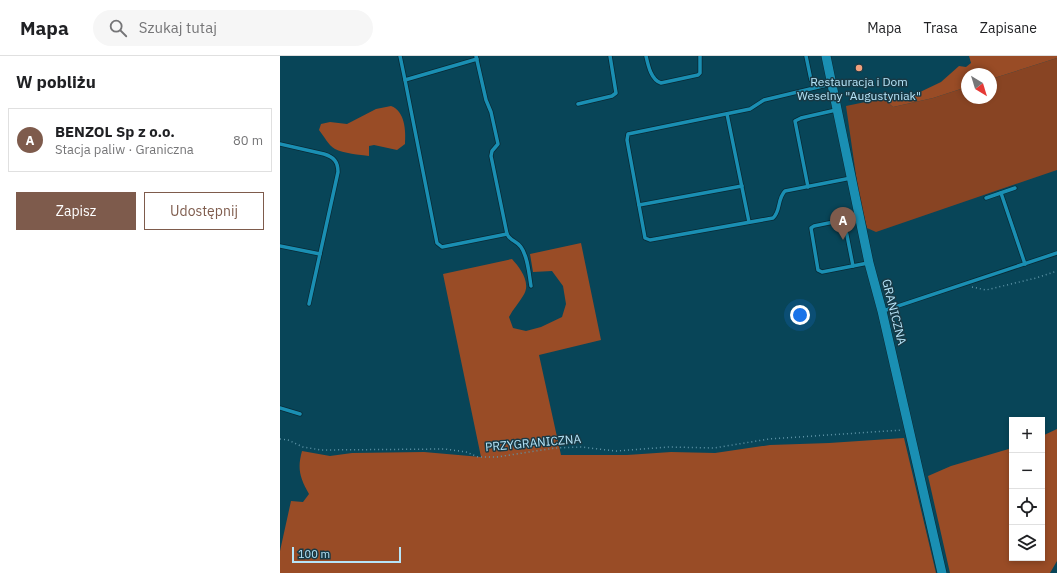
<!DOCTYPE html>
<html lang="pl">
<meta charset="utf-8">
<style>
:root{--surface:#fff;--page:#f6f6f6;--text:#202124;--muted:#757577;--line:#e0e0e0;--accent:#7e5b4c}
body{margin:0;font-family:"IBM Plex Sans",sans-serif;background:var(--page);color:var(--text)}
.controls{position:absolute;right:12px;bottom:12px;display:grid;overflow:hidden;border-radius:0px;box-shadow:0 2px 6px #0003}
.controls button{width:36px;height:36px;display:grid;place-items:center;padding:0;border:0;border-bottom:1px solid var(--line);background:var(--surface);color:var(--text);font:20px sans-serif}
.compass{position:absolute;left:681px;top:12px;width:36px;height:36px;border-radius:50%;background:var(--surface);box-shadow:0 2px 6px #0003;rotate:142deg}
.scale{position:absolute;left:12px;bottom:10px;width:109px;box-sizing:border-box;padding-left:4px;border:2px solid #b6e4f8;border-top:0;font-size:11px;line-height:14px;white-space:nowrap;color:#b6e4f8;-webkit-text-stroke:3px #183945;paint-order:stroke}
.you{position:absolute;left:520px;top:259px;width:14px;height:14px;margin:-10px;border:3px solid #fff;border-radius:50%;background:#1a73e8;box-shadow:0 0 0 6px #1a73e833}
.badge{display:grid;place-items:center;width:26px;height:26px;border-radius:50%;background:var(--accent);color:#fff;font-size:13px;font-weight:700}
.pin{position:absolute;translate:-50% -33px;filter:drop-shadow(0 1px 2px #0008)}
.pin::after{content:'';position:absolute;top:21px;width:14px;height:12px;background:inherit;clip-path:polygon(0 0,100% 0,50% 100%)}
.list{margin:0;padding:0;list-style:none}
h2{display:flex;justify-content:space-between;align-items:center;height:52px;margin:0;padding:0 16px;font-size:17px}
h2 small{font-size:13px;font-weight:400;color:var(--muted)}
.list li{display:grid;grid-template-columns:26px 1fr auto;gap:12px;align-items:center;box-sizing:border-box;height:64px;margin:0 8px 8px;padding:0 8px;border:1px solid var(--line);border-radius:0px}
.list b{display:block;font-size:15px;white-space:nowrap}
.list p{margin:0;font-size:13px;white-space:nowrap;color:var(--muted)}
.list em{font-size:13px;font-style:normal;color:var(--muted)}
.actions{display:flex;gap:8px;padding:12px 16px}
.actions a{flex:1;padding:9px 0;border:1px solid var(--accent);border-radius:0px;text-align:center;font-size:14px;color:var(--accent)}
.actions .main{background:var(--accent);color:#fff}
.icon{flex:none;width:22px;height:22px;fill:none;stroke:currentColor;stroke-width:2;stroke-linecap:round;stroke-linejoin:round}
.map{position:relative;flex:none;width:777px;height:517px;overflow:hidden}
header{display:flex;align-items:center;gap:24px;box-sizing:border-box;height:56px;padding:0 20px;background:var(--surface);border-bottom:1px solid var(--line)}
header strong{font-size:19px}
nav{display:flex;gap:22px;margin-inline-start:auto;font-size:14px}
.search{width:280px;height:36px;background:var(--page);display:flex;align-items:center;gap:10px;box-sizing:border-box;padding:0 14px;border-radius:22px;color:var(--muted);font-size:15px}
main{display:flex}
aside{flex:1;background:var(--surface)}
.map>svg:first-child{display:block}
.green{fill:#884423}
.forest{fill:#994c26}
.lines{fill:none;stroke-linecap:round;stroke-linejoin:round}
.service-casing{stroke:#082a35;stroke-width:5}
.tertiary-casing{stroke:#082a35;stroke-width:10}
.path{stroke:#5f95a8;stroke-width:1.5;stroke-dasharray:1 3;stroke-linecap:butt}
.service{stroke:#1a8fb3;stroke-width:3.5}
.tertiary{stroke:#1a8fb3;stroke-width:9}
.poi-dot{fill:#f1a17d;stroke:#183945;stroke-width:1.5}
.labels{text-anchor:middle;stroke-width:3;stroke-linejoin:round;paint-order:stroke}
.poi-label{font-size:12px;fill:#b6e4f8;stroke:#183945}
.street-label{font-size:12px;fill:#b6e4f8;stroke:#183945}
</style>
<header>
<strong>Mapa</strong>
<div class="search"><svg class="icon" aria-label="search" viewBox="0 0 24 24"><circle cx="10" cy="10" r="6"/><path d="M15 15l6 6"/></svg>Szukaj tutaj</div>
<nav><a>Mapa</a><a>Trasa</a><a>Zapisane</a></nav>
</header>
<main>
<aside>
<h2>W pobliżu<small></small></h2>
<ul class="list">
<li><span class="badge">A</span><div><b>BENZOL Sp z o.o.</b><p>Stacja paliw · Graniczna</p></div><em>80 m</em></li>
</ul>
<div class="actions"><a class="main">Zapisz</a><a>Udostępnij</a></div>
</aside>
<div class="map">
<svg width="777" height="517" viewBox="0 0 777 517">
<rect width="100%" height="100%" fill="#084558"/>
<!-- green -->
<path class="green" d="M777,2V114L596,176L587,172L579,140L566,50L595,44H605L613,51L653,42L687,31V42H711V23Z"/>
<!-- forest -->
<g class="forest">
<path d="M689,0H777V2L711,23V18H687V31L653,42L613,51L605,44L606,40L638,37L661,26L679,10L686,11L691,7Z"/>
<path d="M111,50C125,55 126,75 125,88L117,94L94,89L89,90V100C80,99 63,97 55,93C48,89 44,80 39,74L41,68L50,66L67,68L96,53Z"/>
<path d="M301,187L321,284L259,299L281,399H347L391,396L435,397L490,389L549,387L624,382L656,517H0V495L11,445L23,446L29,438C20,422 17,413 22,395L50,400L72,397L144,396L201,401L163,218L232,203C240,212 252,227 243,240C239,247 233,253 229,261L233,272L246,275L261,271L282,261L286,248L283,230L272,215L253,216L250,198Z"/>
<path d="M777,373V505L770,517H670L648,420L671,410L732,392V502H762V380Z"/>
</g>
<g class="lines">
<defs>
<g id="service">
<path d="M120,0L125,24"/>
<path d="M196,0L206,44L211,56L218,88L212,95L211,100L227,178C230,185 237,185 241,191C248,201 249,218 251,230"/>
<path d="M366,0C368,9 371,24 381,27L418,19L420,17V0"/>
<path d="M526,0L531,24"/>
<path d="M197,3L125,24L157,187L162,191L227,178"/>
<path d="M551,28L484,44L470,53L348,78L347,84L365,182L370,184L493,162C501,155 497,143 505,135L571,122"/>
<path d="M298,48L332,40L336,37L330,0"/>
<path d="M447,58L469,166"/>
<path d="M0,88L44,98C54,101 58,106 58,116L29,248"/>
<path d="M528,131L515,65L521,62L556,54"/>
<path d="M721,137L745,208"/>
<path d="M706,142L735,132"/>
<path d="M359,149L462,130"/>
<path d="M578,161L534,170L531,172L538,214L542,216L588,207"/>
<path d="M564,164L573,210"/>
<path d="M0,190L40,198"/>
<path d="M603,255L777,197"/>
<path d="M0,352L20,358"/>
</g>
<path id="tertiary" d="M546,0L589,207L602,255L662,517"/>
</defs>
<!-- service casing -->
<use href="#service" class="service-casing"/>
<!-- tertiary casing -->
<use href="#tertiary" class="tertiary-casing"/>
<!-- path -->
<g class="path">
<path d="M692,231L706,234L756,222L777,215"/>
<path d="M0,383L8,384L23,391L41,394L165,393L186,396L198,401H217L275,392L301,391L336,395L389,391L434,392L489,383L622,374"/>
</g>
<!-- service -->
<use href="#service" class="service"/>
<!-- tertiary -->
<use href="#tertiary" class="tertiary"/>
</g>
<!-- markers -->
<circle class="poi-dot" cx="579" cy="12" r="4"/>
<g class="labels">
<!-- poi labels -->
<g class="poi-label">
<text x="579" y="30">Restauracja i Dom<tspan x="579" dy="14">Weselny "Augustyniak"</tspan></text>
</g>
<!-- street labels -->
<g class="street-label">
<text transform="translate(614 256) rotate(76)" y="4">GRANICZNA</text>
<text transform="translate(253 387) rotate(-5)" y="4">PRZYGRANICZNA</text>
</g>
</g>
</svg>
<div class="controls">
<button>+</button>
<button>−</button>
<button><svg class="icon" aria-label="locate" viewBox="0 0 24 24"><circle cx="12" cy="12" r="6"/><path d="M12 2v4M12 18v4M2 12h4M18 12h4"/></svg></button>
<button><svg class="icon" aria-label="layers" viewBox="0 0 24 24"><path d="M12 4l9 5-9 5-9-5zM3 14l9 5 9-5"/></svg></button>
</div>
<svg class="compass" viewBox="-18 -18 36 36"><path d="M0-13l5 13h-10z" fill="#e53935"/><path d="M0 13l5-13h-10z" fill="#757577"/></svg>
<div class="scale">100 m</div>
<div class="you"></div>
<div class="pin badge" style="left:563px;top:184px">A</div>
</div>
</main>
